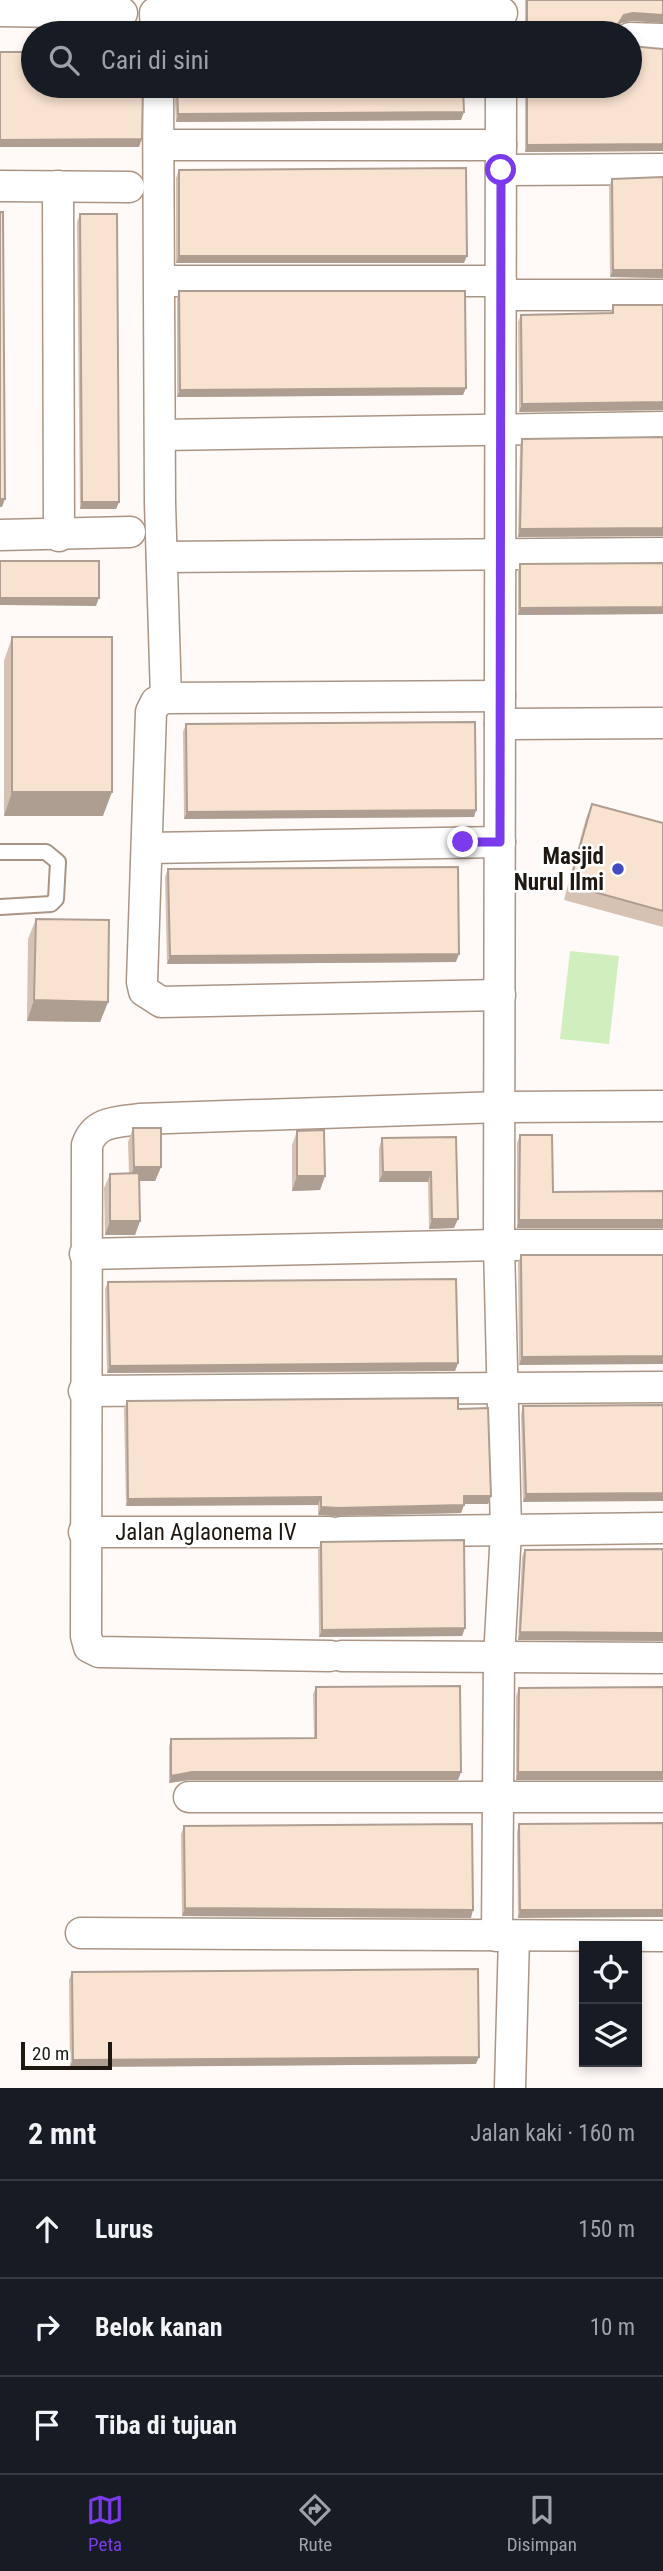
<!DOCTYPE html>
<html lang="id">
<meta charset="utf-8">
<style>
:root{--surface:#171b24;--page:#20242c;--text:#f1f3f6;--muted:#9ea1a6;--line:#363941;--accent:#7c3aed}
body{margin:0;font-family:"Roboto Condensed",sans-serif;background:var(--page);color:var(--text)}
.controls{position:absolute;right:21px;bottom:21px;display:grid;overflow:hidden;border-radius:0px;box-shadow:0 4px 10px #0003}
.controls button{width:63px;height:63px;display:grid;place-items:center;padding:0;border:0;border-bottom:2px solid var(--line);background:var(--surface);color:var(--text);font:35px sans-serif}
.scale{position:absolute;left:21px;bottom:18px;width:91px;box-sizing:border-box;padding-left:7px;border:4px solid #1f1811;border-top:0;font-size:19px;line-height:24px;white-space:nowrap;color:#1f1811;-webkit-text-stroke:5px #fff;paint-order:stroke}
.stop{position:absolute;width:21px;height:21px;margin:-16px;border:5px solid #7c3aed;border-radius:50%;background:#fff}
.stop.end{background:#7c3aed;border-color:#fff;box-shadow:0 2px 7px #0008}
.list{margin:0;padding:0;list-style:none}
h2{display:flex;justify-content:space-between;align-items:center;height:91px;margin:0;padding:0 28px;font-size:30px}
h2 small{font-size:23px;font-weight:400;color:var(--muted)}
.list li{display:grid;grid-template-columns:46px 1fr auto;gap:21px;align-items:center;box-sizing:border-box;height:98px;padding:0 28px;border-top:2px solid var(--line)}
.list b{display:block;font-size:26px;white-space:nowrap}
.list em{font-size:23px;font-style:normal;color:var(--muted)}
.icon{flex:none;width:38px;height:38px;fill:none;stroke:currentColor;stroke-width:2;stroke-linecap:round;stroke-linejoin:round}
.map{position:relative;flex:none;width:663px;height:2088px;overflow:hidden}
.search{position:absolute;background:var(--surface);box-shadow:0 4px 10px #0003;left:21px;right:21px;top:21px;height:77px;display:flex;align-items:center;gap:18px;box-sizing:border-box;padding:0 24px;border-radius:38px;color:var(--muted);font-size:26px}
.sheet{height:385px;background:var(--surface)}
nav{display:flex;justify-content:space-around;align-items:center;box-sizing:border-box;height:98px;border-top:2px solid var(--line);background:var(--surface);font-size:19px;color:var(--muted)}
nav a{display:grid;justify-items:center;gap:4px}
nav .on{color:var(--accent)}
.map>svg:first-child{display:block}
.pitch{fill:#d1eebf}
.lines{fill:none;stroke-linecap:round;stroke-linejoin:round}
.lane-casing{stroke:#aa9585;stroke-width:18}
.street-casing{stroke:#aa9585;stroke-width:33}
.lane{stroke:#fff;stroke-width:14}
.street{stroke:#fff;stroke-width:30}
.wall{fill:#d5c2b3}
.shaded-wall{fill:#ae9e92}
.building{fill:#f8e2d0;stroke:#ae9e92;stroke-width:2}
.route{stroke:#7c3aed;stroke-width:9}
.poi-dot{fill:#444bc0;stroke:#fff;stroke-width:2.5}
.labels{text-anchor:middle;stroke-width:5;stroke-linejoin:round;paint-order:stroke}
.poi-label{font-size:23px;font-weight:bold;fill:#1f1811;stroke:#fff;text-anchor:end}
.street-label{font-size:23px;fill:#1f1811;stroke:#fff}
</style>
<div class="map">
<svg width="663" height="2088" viewBox="0 0 663 2088">
<rect width="100%" height="100%" fill="#fffaf7"/>
<!-- pitch -->
<path class="pitch" d="M570,951L619,956L609,1044L560,1039Z"/>
<g class="lines">
<defs>
<path id="lane" d="M0,852H46L58,862L56,899L51,904L0,907"/>
<g id="street">
<path d="M0,11L122,13"/>
<path d="M156,33L155,13H502"/>
<path d="M630,38L663,39"/>
<path d="M158,86L160,503L166,698"/>
<path d="M161,145H501"/>
<path d="M501,170L663,169"/>
<path d="M0,186L129,187"/>
<path d="M58,186L59,536"/>
<path d="M160,281H501"/>
<path d="M501,295H663"/>
<path d="M161,435L663,427"/>
<path d="M0,535L130,532"/>
<path d="M162,557L663,553"/>
<path d="M500,724L663,723"/>
<path d="M147,848L500,842"/>
<path d="M500,995L161,1002L144,991L142,982L151,712L156,702L166,698L500,696"/>
<path d="M85,1254L499,1245H663"/>
<path d="M84,1391L663,1387"/>
<path d="M84,1532H329"/>
<path d="M341,1532L663,1528"/>
<path d="M330,1656L99,1652L89,1647L86,1636L87,1145C95,1121 117,1122 139,1119L500,1107L663,1106"/>
<path d="M342,1656L663,1658"/>
<path d="M189,1797H663"/>
<path d="M81,1933L663,1936"/>
<path d="M497,1936L499,1658L506,1531L499,1245L501,86"/>
<path d="M510,2088L514,1936"/>
</g>
</defs>
<!-- lane casing -->
<use href="#lane" class="lane-casing"/>
<!-- street casing -->
<use href="#street" class="street-casing"/>
<!-- lane -->
<use href="#lane" class="lane"/>
<!-- street -->
<use href="#street" class="street"/>
</g>
<!-- wall -->
<g class="wall">
<path d="M525,0H663L631,21L621,23L616,32V33H525Z"/>
<path d="M174,86H463L461,120L176,122Z"/>
<path d="M525,86H630L663,151L525,152Z"/>
<path d="M179,170L464,263H176V178Z"/>
<path d="M663,177V278L610,277L609,187L612,179Z"/>
<path d="M80,214L119,502L116,509H80L77,222Z"/>
<path d="M179,291L463,395L177,397V298Z"/>
<path d="M613,305H663V410L519,412L518,322L521,315L610,314Z"/>
<path d="M663,437V536L518,537L520,447L522,439Z"/>
<path d="M663,563V614L518,615V572L520,564Z"/>
<path d="M12,637L103,816H4V661Z"/>
<path d="M186,724L476,810L474,817L184,819L183,732Z"/>
<path d="M592,804L663,823V927L564,900L586,818Z"/>
<path d="M168,869L456,962L167,964L165,877Z"/>
<path d="M36,919L108,1002L100,1022L27,1021L28,939Z"/>
<path d="M133,1128L161,1167L155,1181H140V1221L135,1235H105L104,1188L110,1174L129,1173L128,1142Z"/>
<path d="M297,1131L325,1176L320,1190L292,1191V1145Z"/>
<path d="M520,1135L553,1192L663,1228H517V1143Z"/>
<path d="M456,1137L454,1228L429,1229L428,1182H379V1148L382,1138Z"/>
<path d="M521,1255H663L519,1365L518,1263Z"/>
<path d="M108,1282L458,1363L455,1371L107,1373L105,1289Z"/>
<path d="M127,1401L458,1409L491,1496L488,1504H464L461,1513L335,1516L318,1515V1505L126,1506L124,1408Z"/>
<path d="M663,1405L523,1502L521,1414L523,1406Z"/>
<path d="M321,1542L462,1636L319,1637L318,1550Z"/>
<path d="M663,1549V1641L518,1640L522,1557L525,1550Z"/>
<path d="M316,1687L461,1772L458,1780H189L169,1783V1746L171,1739L314,1738L313,1694Z"/>
<path d="M663,1687V1780H516V1696L519,1688Z"/>
<path d="M663,1823L518,1918L517,1832L519,1824Z"/>
<path d="M184,1826L471,1918L182,1916L181,1834Z"/>
<path d="M72,1972L476,2064L70,2067L69,1980Z"/>
</g>
<!-- shaded-wall -->
<g class="shaded-wall">
<path d="M633,13L663,15V23L631,21L621,23L615,33V29L624,15Z"/>
<path d="M464,112L461,120L176,122L178,114Z"/>
<path d="M142,139L139,147H0V140Z"/>
<path d="M663,144V151L525,152L527,145Z"/>
<path d="M179,256H467L464,263H176Z"/>
<path d="M613,270H663V278L610,277Z"/>
<path d="M466,388L463,395L177,397L180,390Z"/>
<path d="M663,402V410L519,412L522,404Z"/>
<path d="M0,499H5L2,507H0Z"/>
<path d="M82,502H119L116,509H80Z"/>
<path d="M663,528V536L518,537L520,529Z"/>
<path d="M0,598H99L96,606L0,605Z"/>
<path d="M663,607V614L518,615L520,608Z"/>
<path d="M12,792H112L103,816H4Z"/>
<path d="M476,810L474,817L184,819L187,812Z"/>
<path d="M459,954L456,962L167,964L170,956Z"/>
<path d="M34,1000L108,1002L100,1022L27,1021Z"/>
<path d="M134,1167H161L155,1181H129Z"/>
<path d="M383,1172H431L428,1182H379Z"/>
<path d="M297,1176H325L320,1190L292,1191Z"/>
<path d="M432,1219H458L454,1228L429,1229Z"/>
<path d="M519,1220H663V1228H517Z"/>
<path d="M110,1221H140L135,1235H105Z"/>
<path d="M663,1356V1364L519,1365L522,1357Z"/>
<path d="M458,1363L455,1371L107,1373L110,1366Z"/>
<path d="M663,1493V1501L523,1502L526,1494Z"/>
<path d="M464,1496H491L488,1504H461Z"/>
<path d="M321,1497L318,1505L126,1506L128,1499Z"/>
<path d="M464,1505L461,1513L335,1516L318,1515L321,1507Z"/>
<path d="M465,1628L462,1636L319,1637L322,1630Z"/>
<path d="M520,1632L663,1633V1641L518,1640Z"/>
<path d="M192,1772H461L458,1780H189L169,1783L171,1776Z"/>
<path d="M518,1772H663V1780H516Z"/>
<path d="M185,1908L473,1910L471,1918L182,1916Z"/>
<path d="M520,1910H663V1917L518,1918Z"/>
<path d="M479,2057L476,2064L70,2067L73,2060Z"/>
</g>
<!-- building -->
<g class="building">
<path d="M527,0H663V15L633,13L624,15L615,29L616,33H527Z"/>
<path d="M462,25V33H175L176,27Z"/>
<path d="M630,46L663,49V144L527,145V86H630Z"/>
<path d="M0,52H33V86H143L142,139L0,140Z"/>
<path d="M177,86H463L464,112L178,114Z"/>
<path d="M466,168L467,256H179V170Z"/>
<path d="M663,177V270H613L612,179Z"/>
<path d="M0,212H3L5,499H0Z"/>
<path d="M80,214H117L119,502H82Z"/>
<path d="M179,291H465L466,388L180,390Z"/>
<path d="M613,305H663V402L522,404L521,315L613,313Z"/>
<path d="M663,437V528L520,529L522,439Z"/>
<rect x="0" y="561" width="99" height="37"/>
<path d="M663,563V607L520,608V564Z"/>
<rect x="12" y="637" width="100" height="155"/>
<path d="M475,722L476,810L187,812L186,724Z"/>
<path d="M592,804L663,823V911L569,885Z"/>
<path d="M458,867L459,954L170,956L168,869Z"/>
<path d="M36,919L109,920L108,1002L34,1000Z"/>
<path d="M133,1128H161V1167H134Z"/>
<path d="M324,1130L325,1176H297V1131Z"/>
<path d="M520,1135H552L553,1192L663,1191V1220H519Z"/>
<path d="M456,1137L458,1219H432L431,1172H383L382,1138Z"/>
<path d="M139,1173L140,1221H110V1174Z"/>
<path d="M521,1255H663V1356L522,1357Z"/>
<path d="M456,1279L458,1363L110,1366L108,1282Z"/>
<path d="M458,1398V1409L488,1408L491,1496H464V1505L338,1508L321,1507V1497L128,1499L127,1401Z"/>
<path d="M663,1405V1493L526,1494L523,1406Z"/>
<path d="M464,1540L465,1628L322,1630L321,1542Z"/>
<path d="M663,1549V1633L520,1632L525,1550Z"/>
<path d="M460,1686L461,1772H192L171,1776V1739L316,1738V1687Z"/>
<path d="M663,1687V1772H518L519,1688Z"/>
<path d="M663,1823V1910H520L519,1824Z"/>
<path d="M472,1824L473,1910L185,1908L184,1826Z"/>
<path d="M478,1969L479,2057L73,2060L72,1972Z"/>
</g>
<g class="lines">
<!-- route -->
<path class="route" d="M463,842H500L501,170"/>
</g>
<!-- markers -->
<circle class="poi-dot" cx="618" cy="869" r="7"/>
<g class="labels">
<!-- poi labels -->
<g class="poi-label">
<text x="604" y="864">Masjid<tspan x="604" dy="26">Nurul Ilmi</tspan></text>
</g>
<!-- street labels -->
<g class="street-label">
<text x="206" y="1540">Jalan Aglaonema IV</text>
</g>
</g>
</svg>
<div class="controls">
<button><svg class="icon" aria-label="locate" viewBox="0 0 24 24"><circle cx="12" cy="12" r="6"/><path d="M12 2v4M12 18v4M2 12h4M18 12h4"/></svg></button>
<button><svg class="icon" aria-label="layers" viewBox="0 0 24 24"><path d="M12 4l9 5-9 5-9-5zM3 14l9 5 9-5"/></svg></button>
</div>
<div class="scale">20 m</div>
<div class="stop" style="left:501px;top:170px"></div>
<div class="stop end" style="left:463px;top:842px"></div>
<div class="search"><svg class="icon" aria-label="search" viewBox="0 0 24 24"><circle cx="10" cy="10" r="6"/><path d="M15 15l6 6"/></svg>Cari di sini</div>
</div>
<section class="sheet">
<h2>2 mnt<small>Jalan kaki · 160 m</small></h2>
<ul class="list">
<li><svg class="icon" aria-label="ahead" viewBox="0 0 24 24"><path d="M12 20V5M6 11l6-6 6 6"/></svg><div><b>Lurus</b></div><em>150 m</em></li>
<li><svg class="icon" aria-label="right" viewBox="0 0 24 24"><path d="M7 20v-9h11M14 6l5 5-5 5"/></svg><div><b>Belok kanan</b></div><em>10 m</em></li>
<li><svg class="icon" aria-label="arrive" viewBox="0 0 24 24"><path d="M6 21V4h12l-3 4 3 4H6"/></svg><div><b>Tiba di tujuan</b></div></li>
</ul>
</section>
<nav>
<a class="on"><svg class="icon" aria-label="map" viewBox="0 0 24 24"><path d="M3 6l6-2 6 2 6-2v14l-6 2-6-2-6 2zM9 4v14M15 6v14"/></svg>Peta</a>
<a><svg class="icon" aria-label="directions" viewBox="0 0 24 24"><path d="M12 3l9 9-9 9-9-9zM9 14v-3h6M13 9l2 2-2 2"/></svg>Rute</a>
<a><svg class="icon" aria-label="saved" viewBox="0 0 24 24"><path d="M7 4h10v16l-5-4-5 4z"/></svg>Disimpan</a>
</nav>
